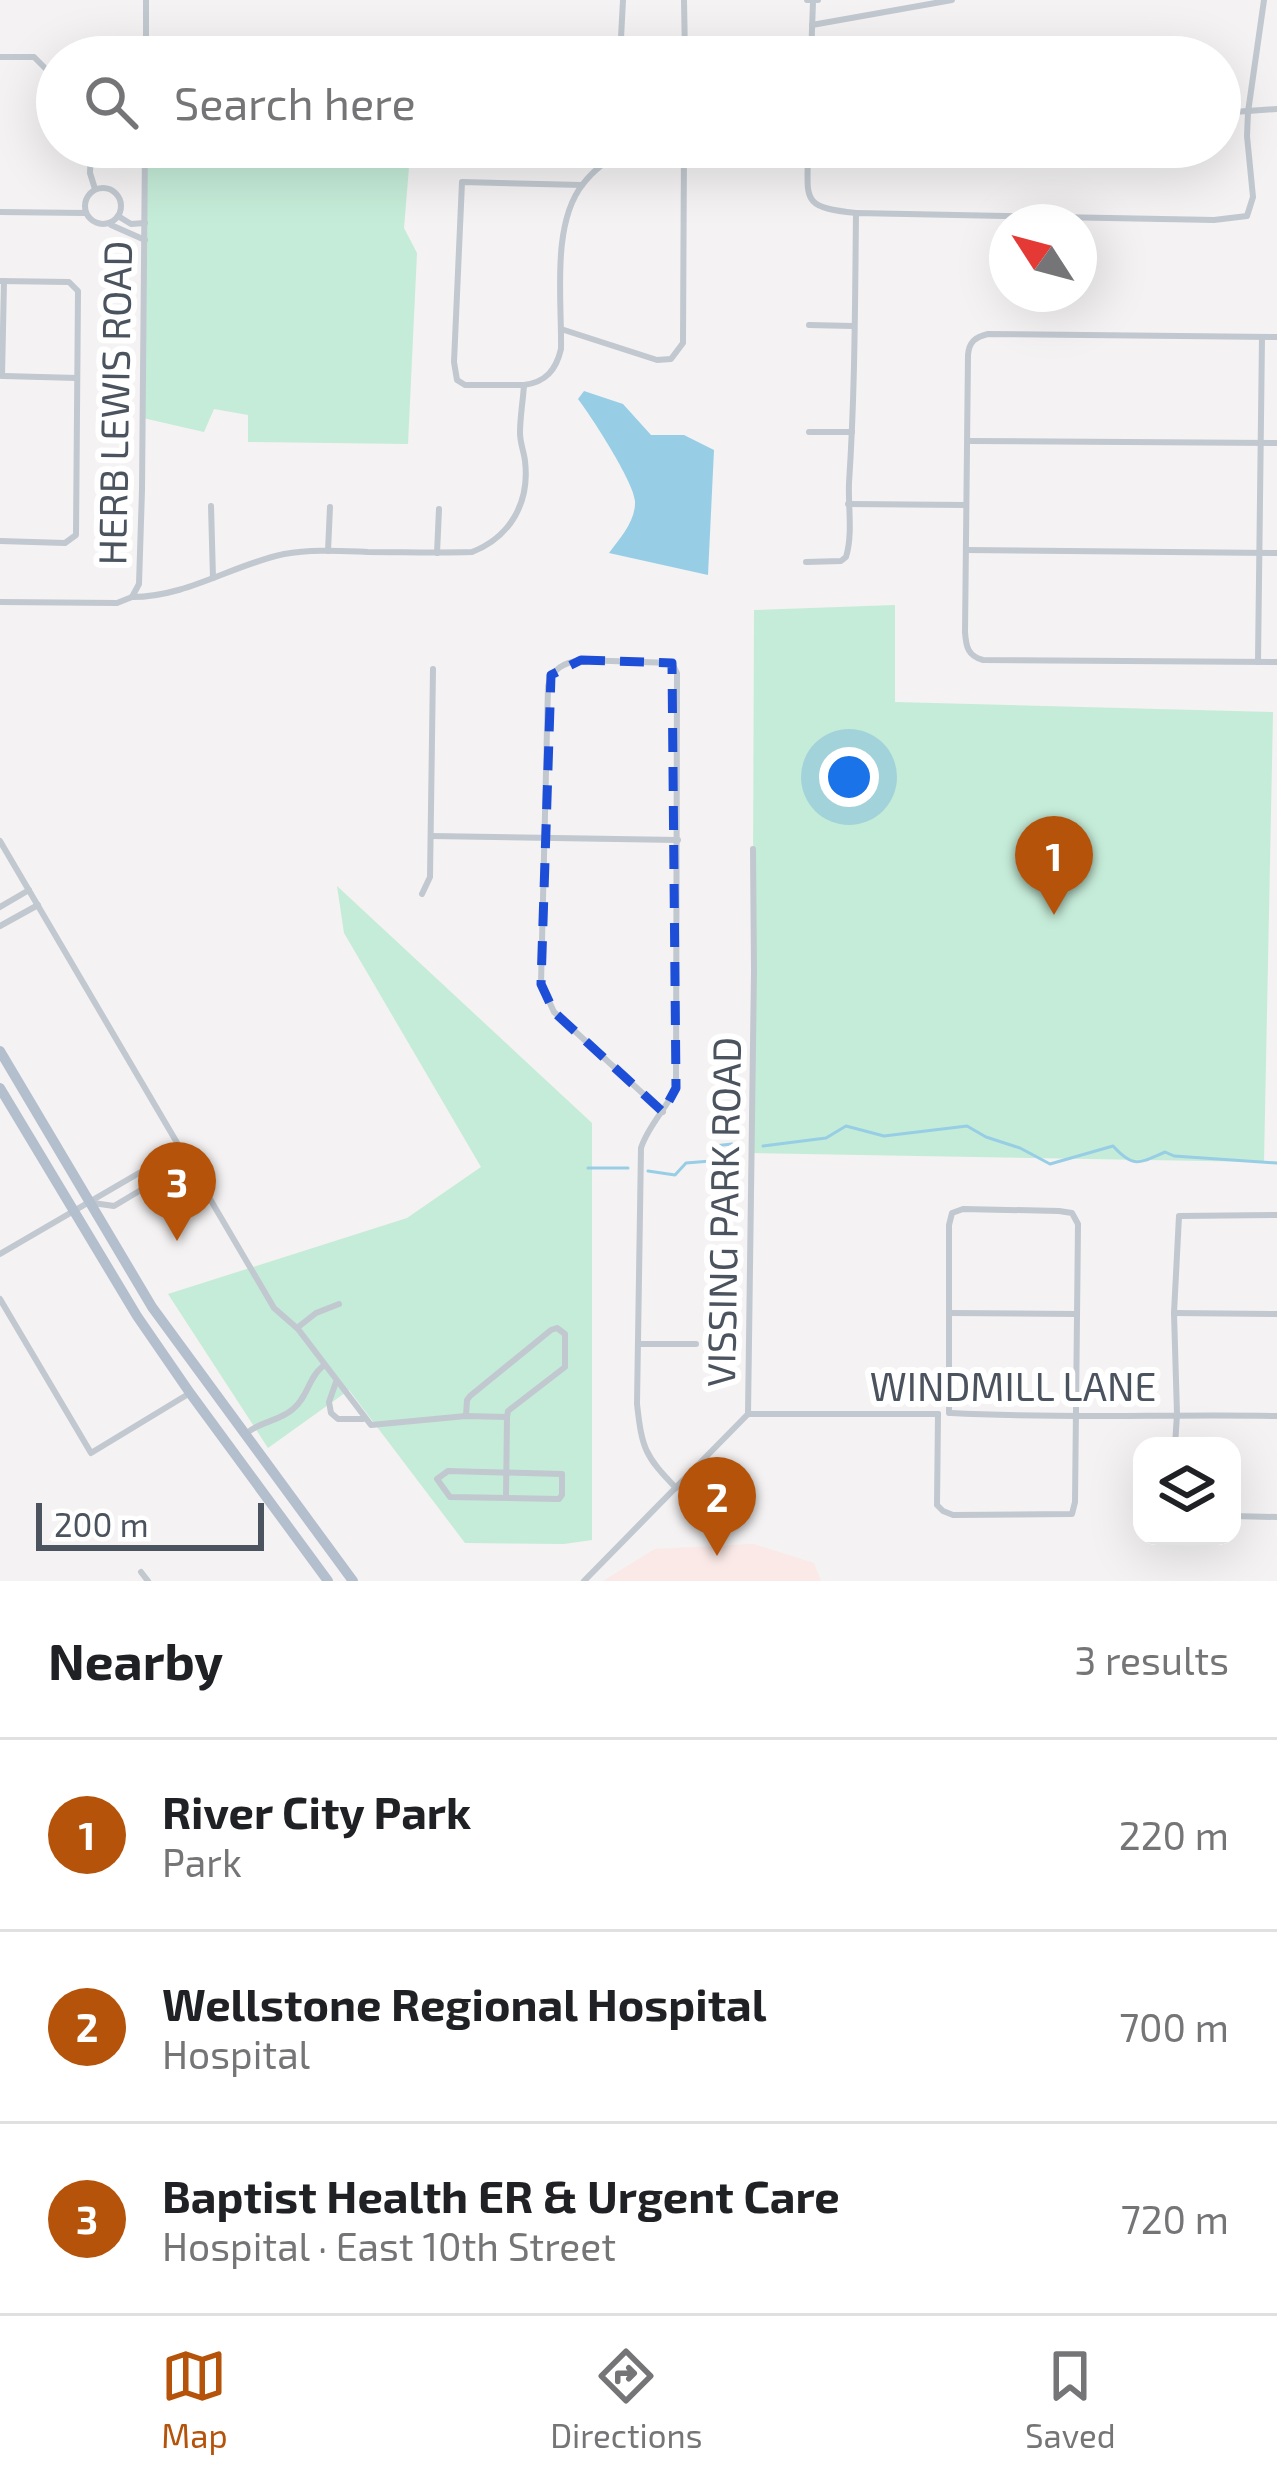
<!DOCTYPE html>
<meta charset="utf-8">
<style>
:root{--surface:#fff;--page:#f2f2f2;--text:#202124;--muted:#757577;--line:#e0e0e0;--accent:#b45309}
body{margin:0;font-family:"Exo 2",sans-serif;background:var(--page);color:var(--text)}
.controls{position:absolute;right:36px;bottom:36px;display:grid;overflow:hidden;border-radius:24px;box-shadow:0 12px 48px #0002}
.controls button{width:108px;height:108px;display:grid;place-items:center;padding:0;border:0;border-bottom:3px solid var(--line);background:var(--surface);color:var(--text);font:60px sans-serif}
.compass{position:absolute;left:989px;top:204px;width:108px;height:108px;border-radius:50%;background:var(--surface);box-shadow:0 12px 48px #0002;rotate:306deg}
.scale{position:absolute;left:36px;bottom:30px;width:228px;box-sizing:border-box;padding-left:12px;border:6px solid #4b535e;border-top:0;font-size:33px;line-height:42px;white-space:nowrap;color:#4b535e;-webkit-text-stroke:9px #fff;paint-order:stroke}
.you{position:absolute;left:849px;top:777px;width:42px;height:42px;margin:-30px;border:9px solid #fff;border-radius:50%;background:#1a73e8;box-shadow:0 0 0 18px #1a73e833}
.badge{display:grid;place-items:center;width:78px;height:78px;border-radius:50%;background:var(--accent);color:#fff;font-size:39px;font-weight:700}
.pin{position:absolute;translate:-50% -99px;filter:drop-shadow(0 3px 6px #0008)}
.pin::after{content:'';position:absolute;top:63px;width:42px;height:36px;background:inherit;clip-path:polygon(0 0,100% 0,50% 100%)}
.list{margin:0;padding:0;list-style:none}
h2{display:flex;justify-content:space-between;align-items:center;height:156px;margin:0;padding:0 48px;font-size:51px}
h2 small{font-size:39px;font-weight:400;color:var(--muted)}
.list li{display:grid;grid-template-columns:78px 1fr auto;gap:36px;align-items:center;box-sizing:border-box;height:192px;padding:0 48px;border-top:3px solid var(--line)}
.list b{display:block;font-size:45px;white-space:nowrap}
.list p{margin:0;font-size:39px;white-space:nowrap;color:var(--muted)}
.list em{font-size:39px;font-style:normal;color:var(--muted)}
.icon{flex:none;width:66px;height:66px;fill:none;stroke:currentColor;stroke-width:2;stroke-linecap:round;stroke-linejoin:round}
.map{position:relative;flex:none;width:1277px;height:1581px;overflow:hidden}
.search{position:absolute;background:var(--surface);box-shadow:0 12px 48px #0002;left:36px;right:36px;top:36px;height:132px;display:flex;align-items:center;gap:30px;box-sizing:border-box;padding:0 42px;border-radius:66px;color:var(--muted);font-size:45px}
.sheet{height:732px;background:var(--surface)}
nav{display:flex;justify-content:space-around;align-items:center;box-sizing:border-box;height:168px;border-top:3px solid var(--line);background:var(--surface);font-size:33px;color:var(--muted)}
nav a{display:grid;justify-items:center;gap:6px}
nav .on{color:var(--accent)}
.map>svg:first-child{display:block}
.medical{fill:#fae9e6}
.green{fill:#c5ecd8}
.water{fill:#97cee5}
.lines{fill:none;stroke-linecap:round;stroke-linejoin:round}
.stream{stroke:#97cee5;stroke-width:3}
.minor{stroke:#c1c8cf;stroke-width:6}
.primary{stroke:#b4bfcd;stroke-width:10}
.marked{fill:none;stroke:#1d4ed8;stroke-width:9;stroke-dasharray:24 15;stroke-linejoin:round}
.labels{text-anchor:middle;stroke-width:12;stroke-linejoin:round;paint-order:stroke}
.street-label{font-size:39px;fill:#4b535e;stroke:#fff}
</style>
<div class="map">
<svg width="1277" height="1581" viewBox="0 0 1277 1581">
<rect width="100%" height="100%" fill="#f4f2f2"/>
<!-- medical -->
<path class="medical" d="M753,1544L814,1563L821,1581H603L655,1549Z"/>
<!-- green -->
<g class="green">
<path d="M145,147H414L410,155L404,228L417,253L408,444L248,442V415L214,409L204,432L143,418Z"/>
<path d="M895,605V702L1273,712L1264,1162L752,1153L754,610Z"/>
<path d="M337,886L592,1123V1540L564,1544L465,1543L349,1390L268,1448L168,1294L407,1218L481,1167L344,933Z"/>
</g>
<!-- water -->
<path class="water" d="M584,391L623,404L651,435H684L714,450L708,575L609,553C620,538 636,521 635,501C634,482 591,416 578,399Z"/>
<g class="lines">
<!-- stream -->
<g class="stream">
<path d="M763,1146L826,1138L846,1126L884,1136L967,1126L986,1137L1020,1148L1050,1164L1113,1146C1134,1169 1139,1163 1165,1152L1174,1156L1277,1163"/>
<path d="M588,1168H628"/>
<path d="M648,1171L675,1175L686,1163L711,1161L714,1146L732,1144"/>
</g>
<!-- minor -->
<g class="minor">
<path d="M684,0L685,57"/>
<path d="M807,0H818"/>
<path d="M812,25L952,0"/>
<path d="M0,57H34L57,80"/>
<path d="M146,57V0"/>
<path d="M620,57L623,0"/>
<path d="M811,57L813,2"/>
<path d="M1220,113L1277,109"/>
<path d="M91,147L90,173L95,189"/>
<path d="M808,147C808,200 799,207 856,213"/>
<circle cx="103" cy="206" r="18"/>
<path d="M0,212L86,213"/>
<path d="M118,216L131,224L145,223"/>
<path d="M111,225L145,240"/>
<path d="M0,281L69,282L78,291L76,535L65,543L0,541"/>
<path d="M809,325L853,326"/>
<path d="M561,329L657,360L671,359L683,343L684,147"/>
<path d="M1277,337L988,334C975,337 969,342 968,355L965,632C966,647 968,656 983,660L1277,662"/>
<path d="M2,376L4,281"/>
<path d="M4,376L77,378"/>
<path d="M524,385C546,382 556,370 561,349C562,301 551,224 583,184C594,169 611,158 626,147"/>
<path d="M809,432H852"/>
<path d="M969,441L1277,443"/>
<path d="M848,504L966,505"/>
<path d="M211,506L213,578"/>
<path d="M966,550L1277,553"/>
<path d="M328,551L330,507"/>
<path d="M437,553L439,509"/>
<path d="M806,562L841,561L846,557C853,534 848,507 849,483C855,393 855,303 856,213L1214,220L1247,216L1253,197L1247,136L1248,112L1264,0"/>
<path d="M132,597C187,597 232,565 284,554C312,549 341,551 368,552C403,552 437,553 472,552C510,537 530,503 525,461C524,452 520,443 520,433C520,417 523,401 524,385H465L457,380L454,362L462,182L582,185"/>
<path d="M0,602L117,603L132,597L139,584L142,490L145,147"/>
<path d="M1258,662L1262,337"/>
<path d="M431,836L678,840"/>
<path d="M0,841L274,1308L298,1329L371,1425L466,1416L507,1417L506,1497"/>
<path d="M422,894L430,877L433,669"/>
<path d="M0,907L29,890"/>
<path d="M0,926L38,905"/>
<path d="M663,1112L554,1012L541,984L548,686C553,668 563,663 581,660L672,663L677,673L676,1088C666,1109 648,1126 641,1148L637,1404C642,1449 645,1456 676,1488"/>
<path d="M93,1203L114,1206L188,1162"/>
<path d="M0,1254L182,1148"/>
<path d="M0,1299L91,1453L190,1393"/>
<path d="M949,1313L1076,1314"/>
<path d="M1174,1313L1277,1314"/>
<path d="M297,1328L316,1313L339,1304"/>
<path d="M638,1344H696"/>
<path d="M336,1382L329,1402L331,1413L338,1419H363"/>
<path d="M951,1413C1060,1419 1168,1414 1277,1416"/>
<path d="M748,1414H938"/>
<path d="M938,1414L937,1505L943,1511L953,1515L1072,1514L1075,1502L1078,1224L1072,1213L1059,1211L963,1209L952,1213L949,1225V1413"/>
<path d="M466,1416L467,1400L470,1396L551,1330L557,1328L565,1334V1367L508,1411L507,1417"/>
<path d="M247,1433C261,1421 280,1421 293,1409C308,1397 308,1378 323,1366"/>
<path d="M1175,1446L1177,1414L1174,1313L1179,1216L1277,1215"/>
<path d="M448,1471L562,1474V1495L559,1499L450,1497L437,1479Z"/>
<path d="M1232,1516L1277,1517"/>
<path d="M141,1572L148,1581"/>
<path d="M584,1581L748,1414L754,971L753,849"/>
</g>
<!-- primary -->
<g class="primary">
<path d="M0,1051L152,1307L353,1581"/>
<path d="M0,1088L137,1316L190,1393L328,1581"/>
</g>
</g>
<!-- marked area -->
<path class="marked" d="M581,660L672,663L676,1088L663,1112L554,1012L541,984L551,675Z"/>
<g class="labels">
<!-- street labels -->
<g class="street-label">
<text transform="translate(115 403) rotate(-89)" y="14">HERB LEWIS ROAD</text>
<text transform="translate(724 1212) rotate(-89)" y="14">VISSING PARK ROAD</text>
<text x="1013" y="1401">WINDMILL LANE</text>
</g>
</g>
</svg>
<div class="controls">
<button><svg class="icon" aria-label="layers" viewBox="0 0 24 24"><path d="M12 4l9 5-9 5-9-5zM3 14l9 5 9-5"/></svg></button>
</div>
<svg class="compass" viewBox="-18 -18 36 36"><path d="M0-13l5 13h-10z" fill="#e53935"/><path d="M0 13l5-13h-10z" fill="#757577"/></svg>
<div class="scale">200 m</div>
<div class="you"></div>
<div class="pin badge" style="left:1054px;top:915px">1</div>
<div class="pin badge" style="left:717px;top:1556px">2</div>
<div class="pin badge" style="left:177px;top:1241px">3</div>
<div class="search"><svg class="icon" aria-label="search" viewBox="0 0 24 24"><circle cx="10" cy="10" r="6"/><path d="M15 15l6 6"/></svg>Search here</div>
</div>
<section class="sheet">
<h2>Nearby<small>3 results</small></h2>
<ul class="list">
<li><span class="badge">1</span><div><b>River City Park</b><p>Park</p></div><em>220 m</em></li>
<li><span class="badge">2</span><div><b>Wellstone Regional Hospital</b><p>Hospital</p></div><em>700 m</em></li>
<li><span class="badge">3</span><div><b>Baptist Health ER &amp; Urgent Care</b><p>Hospital · East 10th Street</p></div><em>720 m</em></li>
</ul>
</section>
<nav>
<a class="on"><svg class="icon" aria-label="map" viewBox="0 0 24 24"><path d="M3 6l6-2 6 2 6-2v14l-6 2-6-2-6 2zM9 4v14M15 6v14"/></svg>Map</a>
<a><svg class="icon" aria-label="directions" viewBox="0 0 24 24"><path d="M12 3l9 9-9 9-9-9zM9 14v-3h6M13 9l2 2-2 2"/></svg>Directions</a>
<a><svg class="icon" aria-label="saved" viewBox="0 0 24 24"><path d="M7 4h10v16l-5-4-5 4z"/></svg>Saved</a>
</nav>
